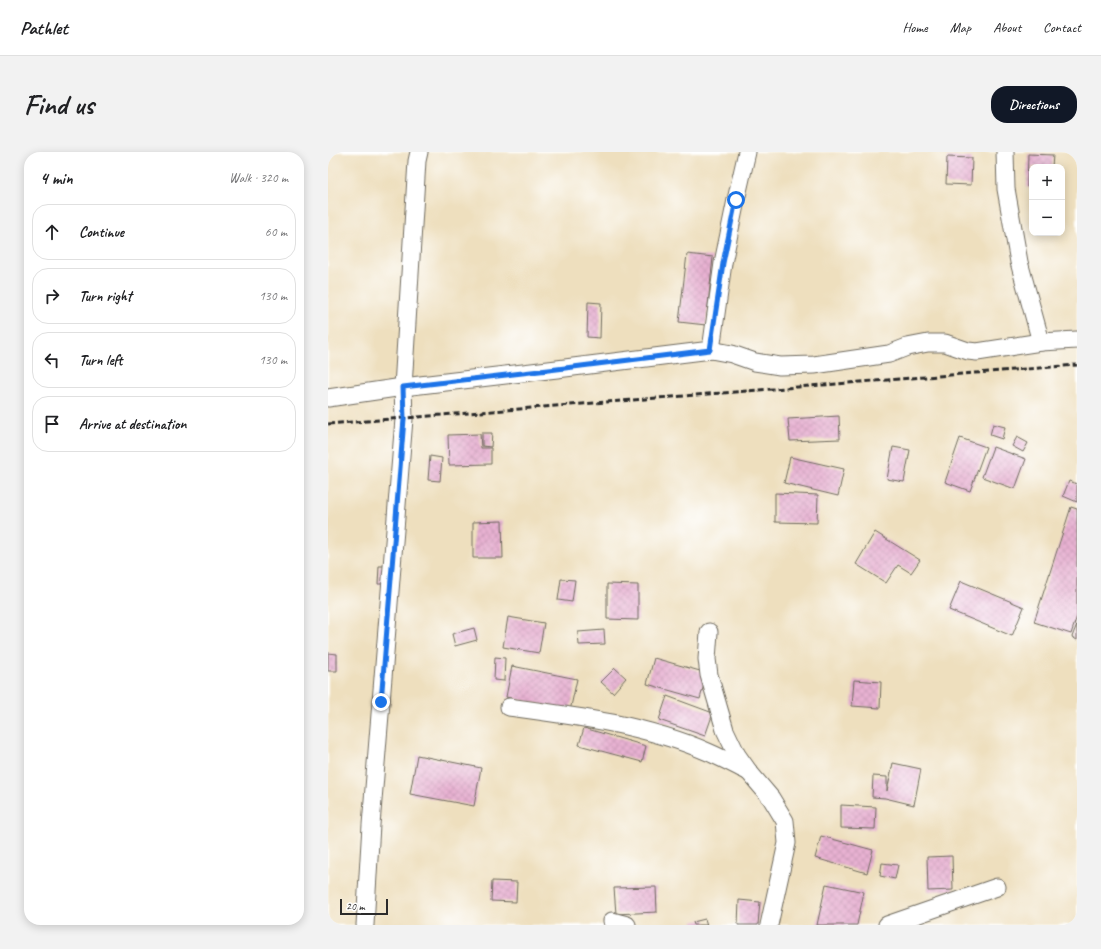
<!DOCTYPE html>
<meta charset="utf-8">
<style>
:root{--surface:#fff;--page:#f2f2f2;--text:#202124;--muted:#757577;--line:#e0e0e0;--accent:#111827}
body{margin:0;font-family:Caveat,sans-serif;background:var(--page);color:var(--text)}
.controls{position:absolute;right:12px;top:12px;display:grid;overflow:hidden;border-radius:8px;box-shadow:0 2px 10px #0003}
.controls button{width:36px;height:36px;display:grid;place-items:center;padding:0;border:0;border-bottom:1px solid var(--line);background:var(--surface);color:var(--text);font:20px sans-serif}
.scale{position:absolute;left:12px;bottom:10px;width:48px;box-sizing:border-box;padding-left:4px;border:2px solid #2b2b2b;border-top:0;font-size:11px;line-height:14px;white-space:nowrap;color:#2b2b2b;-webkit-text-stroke:3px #fff;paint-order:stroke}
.stop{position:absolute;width:12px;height:12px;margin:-9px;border:3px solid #1a73e8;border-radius:50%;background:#fff}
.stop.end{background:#1a73e8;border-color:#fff;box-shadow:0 1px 4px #0008}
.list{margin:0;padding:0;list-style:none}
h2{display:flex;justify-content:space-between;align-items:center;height:52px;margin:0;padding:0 16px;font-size:17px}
h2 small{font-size:13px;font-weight:400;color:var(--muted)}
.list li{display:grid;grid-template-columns:26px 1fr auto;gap:12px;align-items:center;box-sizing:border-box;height:56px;margin:0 8px 8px;padding:0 8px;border:1px solid var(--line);border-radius:16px}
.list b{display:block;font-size:15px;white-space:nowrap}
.list em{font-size:13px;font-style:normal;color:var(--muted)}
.icon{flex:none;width:22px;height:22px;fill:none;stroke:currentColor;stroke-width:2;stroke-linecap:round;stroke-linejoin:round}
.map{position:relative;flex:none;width:749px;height:773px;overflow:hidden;border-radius:16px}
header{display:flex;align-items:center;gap:24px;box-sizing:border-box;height:56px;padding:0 20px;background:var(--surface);border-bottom:1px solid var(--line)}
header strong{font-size:19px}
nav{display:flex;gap:22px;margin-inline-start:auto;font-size:14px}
.intro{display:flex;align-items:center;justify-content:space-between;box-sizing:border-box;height:96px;padding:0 24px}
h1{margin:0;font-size:28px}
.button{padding:10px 18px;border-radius:16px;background:var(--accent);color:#fff;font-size:14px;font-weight:700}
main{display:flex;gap:24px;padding:0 24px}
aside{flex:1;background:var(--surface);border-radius:16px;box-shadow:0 2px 10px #0003}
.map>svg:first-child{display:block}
.building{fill:url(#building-cross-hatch)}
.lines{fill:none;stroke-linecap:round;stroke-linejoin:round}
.street-casing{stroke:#6f6a5e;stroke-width:19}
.street{stroke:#fff;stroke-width:17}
.rail{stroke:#2b2b2b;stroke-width:3;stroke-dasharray:6 3;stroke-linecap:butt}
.route{stroke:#1a73e8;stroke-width:5}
</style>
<header>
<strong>Pathlet</strong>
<nav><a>Home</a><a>Map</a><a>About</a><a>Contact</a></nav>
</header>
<div class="intro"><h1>Find us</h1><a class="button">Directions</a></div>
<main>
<aside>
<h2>4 min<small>Walk · 320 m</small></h2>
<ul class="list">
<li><svg class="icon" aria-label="ahead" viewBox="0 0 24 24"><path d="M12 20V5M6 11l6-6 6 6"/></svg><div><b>Continue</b></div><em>60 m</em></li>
<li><svg class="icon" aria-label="right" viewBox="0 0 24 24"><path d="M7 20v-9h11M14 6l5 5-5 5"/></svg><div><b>Turn right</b></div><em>130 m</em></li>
<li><svg class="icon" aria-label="left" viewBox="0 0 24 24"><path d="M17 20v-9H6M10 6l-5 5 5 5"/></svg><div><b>Turn left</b></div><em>130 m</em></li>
<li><svg class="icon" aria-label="arrive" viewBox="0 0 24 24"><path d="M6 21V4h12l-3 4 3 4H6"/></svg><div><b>Arrive at destination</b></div></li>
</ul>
</aside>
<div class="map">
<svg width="749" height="773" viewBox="0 0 749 773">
<defs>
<pattern id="building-cross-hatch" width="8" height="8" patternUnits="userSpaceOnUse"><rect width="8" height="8" fill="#e7b1d1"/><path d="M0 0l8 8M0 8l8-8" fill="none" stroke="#c698b4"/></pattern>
</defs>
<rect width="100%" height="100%" fill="#fff"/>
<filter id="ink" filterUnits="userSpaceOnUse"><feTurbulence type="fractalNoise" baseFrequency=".025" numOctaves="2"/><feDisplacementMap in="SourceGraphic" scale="8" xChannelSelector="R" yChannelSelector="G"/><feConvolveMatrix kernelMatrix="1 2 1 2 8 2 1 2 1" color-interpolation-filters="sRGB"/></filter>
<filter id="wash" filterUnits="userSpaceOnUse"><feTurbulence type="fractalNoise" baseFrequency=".012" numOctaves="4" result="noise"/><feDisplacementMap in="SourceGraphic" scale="16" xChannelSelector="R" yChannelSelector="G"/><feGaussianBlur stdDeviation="0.9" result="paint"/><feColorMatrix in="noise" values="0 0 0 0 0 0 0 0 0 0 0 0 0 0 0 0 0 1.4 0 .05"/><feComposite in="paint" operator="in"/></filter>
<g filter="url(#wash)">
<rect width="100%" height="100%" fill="#eedfbe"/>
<g id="blocks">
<!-- building -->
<g class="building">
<path d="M700,2L725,3L724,15H704V36L699,35Z"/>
<path d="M619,5L644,6L643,33L618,32Z"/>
<path d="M359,102L385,105L378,173L351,170Z"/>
<path d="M260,150L273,151L272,186L259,185Z"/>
<path d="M511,264L512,287L462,289L460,267Z"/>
<path d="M665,272L677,275L674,287L662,283Z"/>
<path d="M154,281H164L163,295L154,294Z"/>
<path d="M152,282L153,296H163V312L121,313L120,283Z"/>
<path d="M689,285L700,291L695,300L684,294Z"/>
<path d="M632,286L658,295L642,339L617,330Z"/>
<path d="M565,295L582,298L576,330L559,327Z"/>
<path d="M665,295L698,307L687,337L654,325Z"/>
<path d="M102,304L114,306L112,329L100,328Z"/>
<path d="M462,305L516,317L510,344L456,331Z"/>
<path d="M741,329L749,332V350L735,344Z"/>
<path d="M447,341L490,343L489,371L447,370Z"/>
<path d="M743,355L749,357V464L743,482L706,470Z"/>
<path d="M174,369L175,406H145V370Z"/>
<path d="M547,380L592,408L583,421L570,413L558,431L528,412Z"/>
<path d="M51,414H62V432H50Z"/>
<path d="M233,427L247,428L244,450L230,448Z"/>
<path d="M633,429L696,455L684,484L621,458Z"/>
<path d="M279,432L310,433V468L279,467Z"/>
<path d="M180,465L216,471L211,501L175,495Z"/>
<path d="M749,472V488L744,485Z"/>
<path d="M146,476L149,488L127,494L124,482Z"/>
<path d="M276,478L277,492L251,493L250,480Z"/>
<path d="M0,501L9,502V519H0Z"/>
<path d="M167,505L177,506L176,529L166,528Z"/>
<path d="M326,506L379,521L372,547L319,532Z"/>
<path d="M184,514L249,527L242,559L178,545Z"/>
<path d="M287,516L298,526L285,541L273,530Z"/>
<path d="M526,528L553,530L552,556L524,554Z"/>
<path d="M339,544L385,561L377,584L331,568Z"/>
<path d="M256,576L318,594L314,610L251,593Z"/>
<path d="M89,603L153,616L146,654L82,642Z"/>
<path d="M565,611L593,617L586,653L557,646L544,645L545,624L559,625V639Z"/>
<path d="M513,653L548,655L547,677L513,676Z"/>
<path d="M493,684L545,698L539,721L487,706Z"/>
<path d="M624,704L625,738L600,739L599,705Z"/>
<path d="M554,711L570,713L567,727L552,724Z"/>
<path d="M164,729L189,730L188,750L163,749Z"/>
<path d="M498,732L536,740L529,773H489Z"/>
<path d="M328,735L329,760L288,762L286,736Z"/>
<path d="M411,748L432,750L430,773H410Z"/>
<path d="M377,767L379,773H366L365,770Z"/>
</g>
</g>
</g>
<g filter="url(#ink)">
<use href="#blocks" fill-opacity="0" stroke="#6f6a5e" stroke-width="1"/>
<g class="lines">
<defs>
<g id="street">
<path d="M677,0L678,37L691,110L713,190"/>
<path d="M383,198L395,111L408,48L419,0"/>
<path d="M0,246L75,235L229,217L383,198L404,202L427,210L452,214L486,213L561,202L579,195L600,191H617L640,199L649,200L713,190L749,188"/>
<path d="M381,480L379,507L381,523L397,578L409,603L421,620L443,646L457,669L459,691L441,773"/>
<path d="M181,555C248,564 318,573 380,600C394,606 407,613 421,620"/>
<path d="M284,769L299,773"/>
<path d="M37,773L43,673L76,267L75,235L89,9L91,0"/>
<path d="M559,773L669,735"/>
</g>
</defs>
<!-- street casing -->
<use href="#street" class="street-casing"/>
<!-- street -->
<use href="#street" class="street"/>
<!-- rail -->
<path class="rail" d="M0,272L749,213"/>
</g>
</g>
<g class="lines" filter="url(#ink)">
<!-- route -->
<path class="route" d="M53,550L76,267L75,235L229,217L382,198L395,111L408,48"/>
</g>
</svg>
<div class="controls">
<button>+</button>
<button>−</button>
</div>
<div class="scale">20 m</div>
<div class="stop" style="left:408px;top:48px"></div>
<div class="stop end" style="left:53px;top:550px"></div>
</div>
</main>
